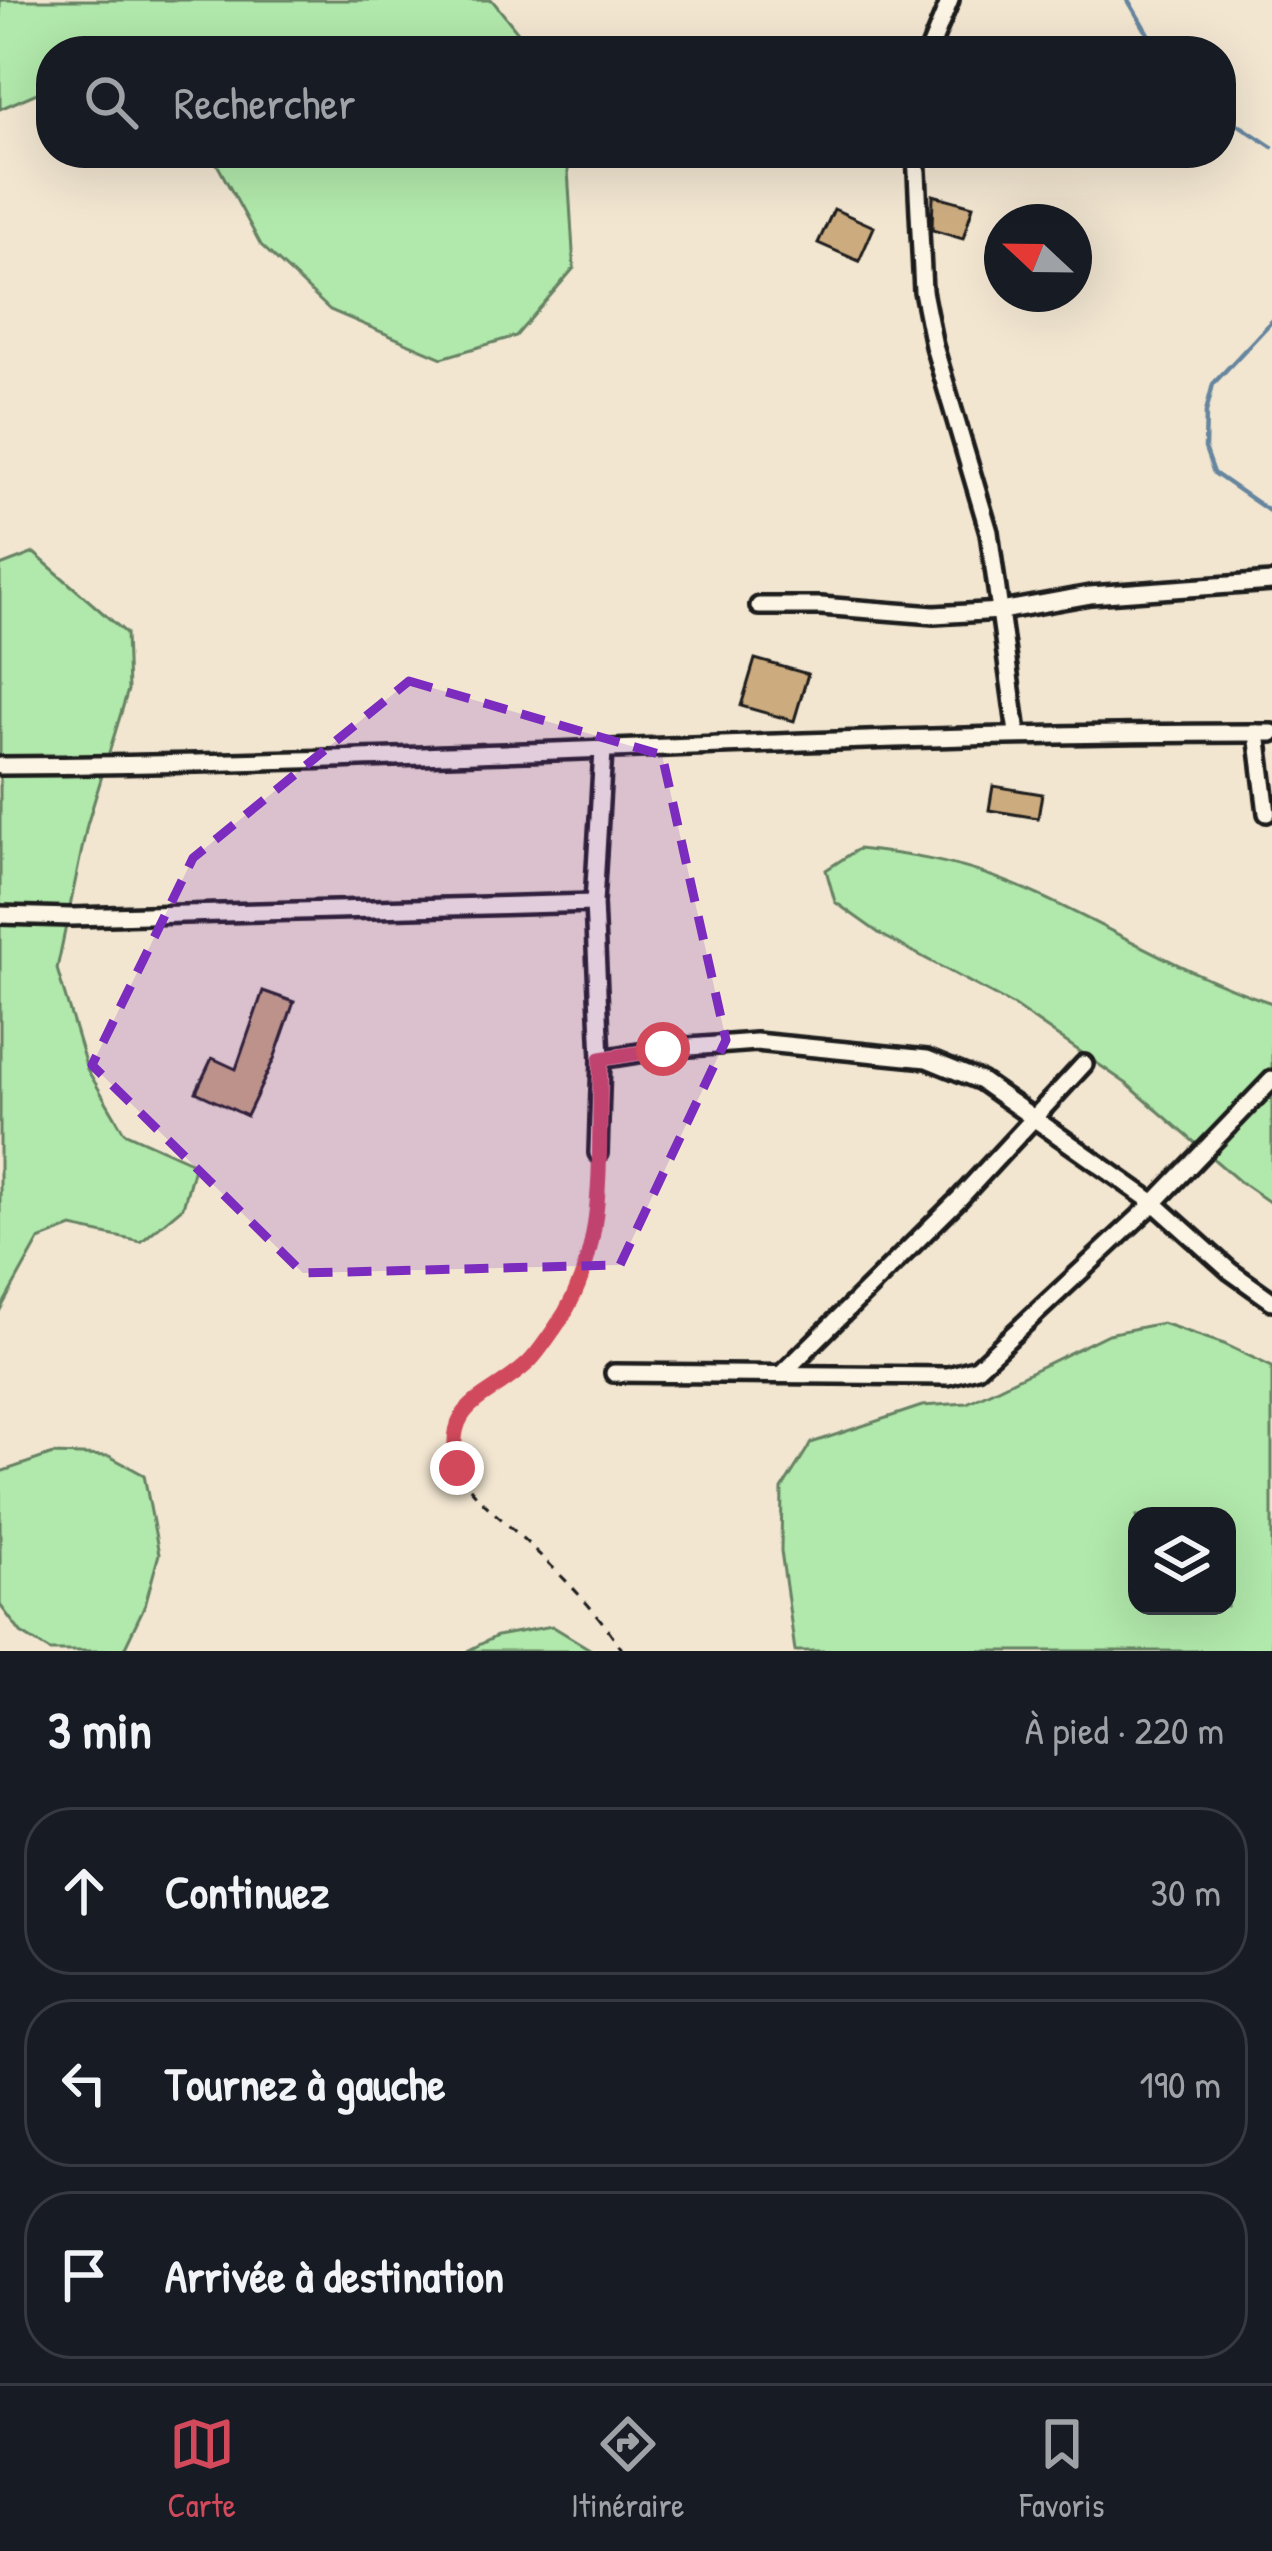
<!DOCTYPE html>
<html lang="fr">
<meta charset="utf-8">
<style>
:root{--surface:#171b24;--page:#242831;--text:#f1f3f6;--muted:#9ea1a6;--line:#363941;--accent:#d1495b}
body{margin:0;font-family:"Patrick Hand",sans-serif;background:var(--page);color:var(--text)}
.controls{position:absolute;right:36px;bottom:36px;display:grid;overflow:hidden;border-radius:24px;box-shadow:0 12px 48px #0002}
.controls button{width:108px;height:108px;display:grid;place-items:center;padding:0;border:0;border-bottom:3px solid var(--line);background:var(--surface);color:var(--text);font:60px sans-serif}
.compass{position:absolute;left:984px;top:204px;width:108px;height:108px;border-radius:50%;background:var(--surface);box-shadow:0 12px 48px #0002;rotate:292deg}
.stop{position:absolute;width:36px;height:36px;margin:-27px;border:9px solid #d1495b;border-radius:50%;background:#fff}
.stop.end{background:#d1495b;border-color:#fff;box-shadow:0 3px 12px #0008}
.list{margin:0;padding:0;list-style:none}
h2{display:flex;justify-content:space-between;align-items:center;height:156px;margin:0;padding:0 48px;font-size:51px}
h2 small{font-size:39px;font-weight:400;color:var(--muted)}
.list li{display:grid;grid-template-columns:78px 1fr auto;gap:36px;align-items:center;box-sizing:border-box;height:168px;margin:0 24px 24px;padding:0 24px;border:3px solid var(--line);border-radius:48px}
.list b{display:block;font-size:45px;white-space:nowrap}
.list em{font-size:39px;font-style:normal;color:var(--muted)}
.icon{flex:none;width:66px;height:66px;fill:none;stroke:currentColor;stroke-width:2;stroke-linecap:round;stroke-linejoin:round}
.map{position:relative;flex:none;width:1272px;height:1651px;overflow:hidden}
.search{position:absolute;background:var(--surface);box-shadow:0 12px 48px #0002;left:36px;right:36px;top:36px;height:132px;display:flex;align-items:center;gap:30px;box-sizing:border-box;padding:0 42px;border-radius:48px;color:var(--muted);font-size:45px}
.sheet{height:732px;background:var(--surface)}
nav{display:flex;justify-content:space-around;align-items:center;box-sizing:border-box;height:168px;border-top:3px solid var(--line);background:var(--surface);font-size:33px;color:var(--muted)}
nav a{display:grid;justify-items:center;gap:6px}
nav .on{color:var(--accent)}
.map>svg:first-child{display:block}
.green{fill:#b1e8ab;stroke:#668264;stroke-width:3;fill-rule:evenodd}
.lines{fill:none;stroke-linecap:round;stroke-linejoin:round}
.stream{stroke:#66859e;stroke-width:4.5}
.building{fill:#ccac7f;stroke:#1c1c1c;stroke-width:3}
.minor-casing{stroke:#1c1c1c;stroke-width:24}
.path{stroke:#1c1c1c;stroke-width:3;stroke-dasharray:9 9;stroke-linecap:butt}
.minor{stroke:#fcf5e5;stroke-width:15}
.route{stroke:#d1495b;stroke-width:15}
.marked{fill:#7b2cbf;fill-opacity:0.2;stroke:#7b2cbf;stroke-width:9;stroke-dasharray:24 15;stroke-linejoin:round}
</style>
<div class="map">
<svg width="1272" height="1651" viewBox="0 0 1272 1651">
<rect width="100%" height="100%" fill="#f2e6d1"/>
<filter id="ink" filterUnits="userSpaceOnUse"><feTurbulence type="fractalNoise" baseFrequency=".00833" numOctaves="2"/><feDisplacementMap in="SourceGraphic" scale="24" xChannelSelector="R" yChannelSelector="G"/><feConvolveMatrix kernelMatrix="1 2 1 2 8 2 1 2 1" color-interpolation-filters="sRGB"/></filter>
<g filter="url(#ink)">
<!-- green -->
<g class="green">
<path d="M0,0H492L533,51H51V87L0,109Z"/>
<path d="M211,153H567L574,268L516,336L442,358L330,310L261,245Z"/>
<path d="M34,553L126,633L128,690L87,825L57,969L87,1069L124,1132L195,1164L183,1207L141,1242L72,1227L39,1240L0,1310V566Z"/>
<path d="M858,849C905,854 949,861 994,877C1089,912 1174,972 1272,1003V1204L1239,1181L1127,1084L1014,1006L880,934L835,902L826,870Z"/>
<path d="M1162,1323L1224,1344L1272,1367V1651H795L781,1551L782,1489L811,1443L922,1406L967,1403L1108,1334ZM1137,1516H1227V1606H1137Z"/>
<path d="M53,1454L109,1456L144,1475L159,1554L145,1605L123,1651H50L21,1633L0,1605V1472Z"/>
<path d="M552,1626L593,1651H467L497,1636Z"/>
</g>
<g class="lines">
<!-- stream -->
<g class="stream">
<path d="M1128,0L1158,51"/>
<path d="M1221,113L1272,147"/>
<path d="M1272,321L1213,384L1206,412L1205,448L1214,473L1272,513"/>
</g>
</g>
<!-- building -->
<g class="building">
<path d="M933,195L973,206L963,239L932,230Z"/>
<path d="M834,209L874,227L859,261L818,243Z"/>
<path d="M755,659L808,674L794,721L741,706Z"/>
<path d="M993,786L1042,794L1038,818L989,810Z"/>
<path d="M263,991L294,1002L274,1059L247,1116L196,1092L212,1058L236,1069Z"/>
</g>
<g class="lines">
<defs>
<g id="minor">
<path d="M929,51L950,0"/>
<path d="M916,153L923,291L934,346L989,532L1017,733"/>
<path d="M759,606H821L934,615L1001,611L1090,595L1272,582"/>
<path d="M1257,733L1267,813"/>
<path d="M0,766C425,763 847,732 1272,733"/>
<path d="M0,915L71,917L594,903"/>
<path d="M601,1059L663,1049L756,1042L927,1059L981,1081L1154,1203L1230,1271L1272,1301"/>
<path d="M598,1153L601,1059L594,903L603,751"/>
<path d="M614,1373L948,1376L977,1368L1154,1203L1272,1080"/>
<path d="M782,1374L959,1199L1084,1064"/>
</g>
</defs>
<!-- minor casing -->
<use href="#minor" class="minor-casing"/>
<!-- path -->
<path class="path" d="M598,1167C597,1207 599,1246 580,1283C567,1310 550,1336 531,1359C501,1394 430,1407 458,1469C470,1495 499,1516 520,1536C558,1572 595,1607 623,1651"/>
<!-- minor -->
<use href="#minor" class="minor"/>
</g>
</g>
<g class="lines" filter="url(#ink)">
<!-- route -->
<path class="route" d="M457,1468C444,1400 486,1402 527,1364C537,1355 547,1339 555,1328C612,1248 596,1151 601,1059L663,1049"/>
</g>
<!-- marked area -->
<path class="marked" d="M409,681L662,755L726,1040L620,1265L303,1273L92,1065L193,858Z"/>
</svg>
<div class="controls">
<button><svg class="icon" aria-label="layers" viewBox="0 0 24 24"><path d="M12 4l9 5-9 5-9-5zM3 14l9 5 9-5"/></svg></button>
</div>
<svg class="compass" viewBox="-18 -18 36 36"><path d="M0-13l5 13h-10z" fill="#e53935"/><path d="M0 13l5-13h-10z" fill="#9ea1a6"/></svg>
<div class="stop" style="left:663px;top:1049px"></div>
<div class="stop end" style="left:457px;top:1468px"></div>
<div class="search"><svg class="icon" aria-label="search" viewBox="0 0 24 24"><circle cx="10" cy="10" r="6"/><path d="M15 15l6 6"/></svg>Rechercher</div>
</div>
<section class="sheet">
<h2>3 min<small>À pied · 220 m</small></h2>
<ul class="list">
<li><svg class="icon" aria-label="ahead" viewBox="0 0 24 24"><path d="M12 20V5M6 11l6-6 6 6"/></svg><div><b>Continuez</b></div><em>30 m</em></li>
<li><svg class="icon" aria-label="left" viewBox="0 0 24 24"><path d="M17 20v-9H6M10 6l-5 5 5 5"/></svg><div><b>Tournez à gauche</b></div><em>190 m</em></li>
<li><svg class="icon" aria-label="arrive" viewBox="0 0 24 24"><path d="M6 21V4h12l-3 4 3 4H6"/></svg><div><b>Arrivée à destination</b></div></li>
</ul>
</section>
<nav>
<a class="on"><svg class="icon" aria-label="map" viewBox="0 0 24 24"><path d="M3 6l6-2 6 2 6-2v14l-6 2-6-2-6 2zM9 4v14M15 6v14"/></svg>Carte</a>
<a><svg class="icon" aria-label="directions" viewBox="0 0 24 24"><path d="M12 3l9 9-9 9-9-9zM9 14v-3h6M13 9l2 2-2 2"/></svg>Itinéraire</a>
<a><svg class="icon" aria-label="saved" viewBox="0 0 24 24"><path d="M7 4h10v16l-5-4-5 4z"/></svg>Favoris</a>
</nav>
